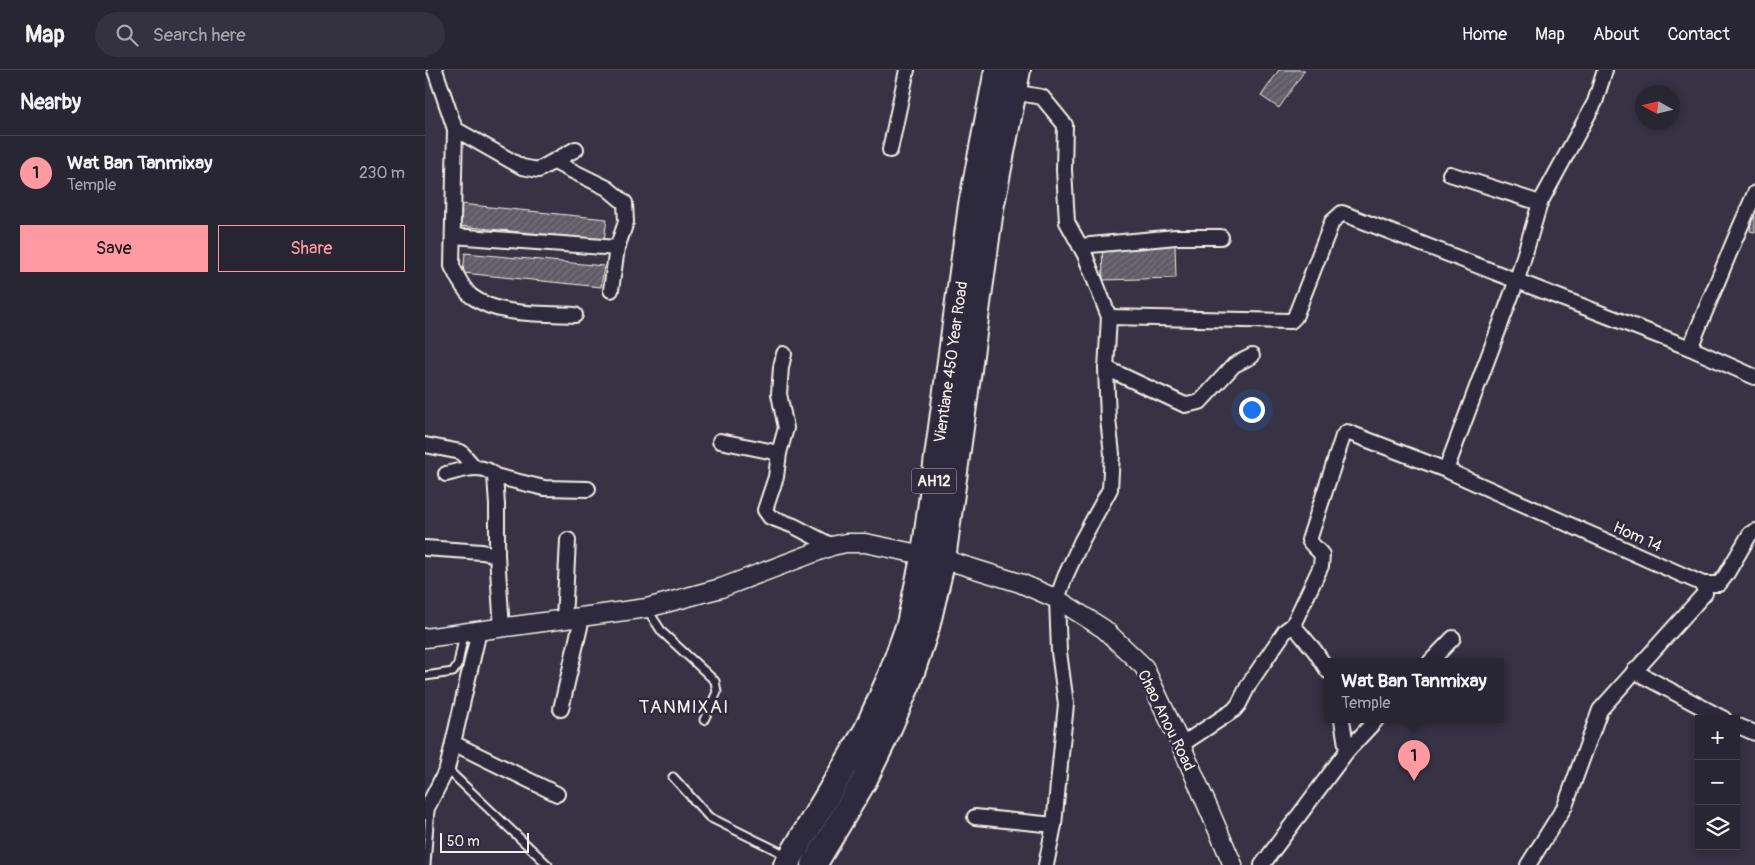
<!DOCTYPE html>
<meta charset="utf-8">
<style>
:root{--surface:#292633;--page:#35323f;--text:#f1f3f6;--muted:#a5a5ac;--line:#45434e;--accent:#ff9aa2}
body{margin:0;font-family:Pangolin,sans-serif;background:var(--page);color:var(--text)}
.controls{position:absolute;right:15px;bottom:15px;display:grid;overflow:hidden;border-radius:0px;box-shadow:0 2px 8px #0003}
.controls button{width:45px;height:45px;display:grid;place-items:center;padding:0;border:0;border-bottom:1px solid var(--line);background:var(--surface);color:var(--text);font:25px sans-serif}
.compass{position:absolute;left:1210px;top:15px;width:45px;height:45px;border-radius:50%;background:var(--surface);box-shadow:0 2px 8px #0003;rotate:278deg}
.scale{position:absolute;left:15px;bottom:12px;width:89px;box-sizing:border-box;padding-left:5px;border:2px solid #f4f1e8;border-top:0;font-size:14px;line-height:18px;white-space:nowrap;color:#f4f1e8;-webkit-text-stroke:4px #2f2a3d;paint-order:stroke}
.you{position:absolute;left:826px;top:339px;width:18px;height:18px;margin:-12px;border:4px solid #fff;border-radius:50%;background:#1a73e8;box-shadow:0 0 0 8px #1a73e833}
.badge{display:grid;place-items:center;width:32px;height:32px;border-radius:50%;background:var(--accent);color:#111;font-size:16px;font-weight:700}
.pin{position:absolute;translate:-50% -41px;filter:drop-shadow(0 1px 2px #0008)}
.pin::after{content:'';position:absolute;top:26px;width:18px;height:15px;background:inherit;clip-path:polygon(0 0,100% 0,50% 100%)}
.popup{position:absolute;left:899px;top:588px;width:180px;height:65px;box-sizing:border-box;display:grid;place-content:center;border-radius:0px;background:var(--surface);filter:drop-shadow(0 1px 4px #0005);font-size:16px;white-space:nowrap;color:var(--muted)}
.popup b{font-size:19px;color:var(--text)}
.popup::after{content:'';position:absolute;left:50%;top:100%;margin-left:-10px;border:10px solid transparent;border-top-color:var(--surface)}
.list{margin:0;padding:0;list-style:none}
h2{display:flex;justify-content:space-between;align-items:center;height:65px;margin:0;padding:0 20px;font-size:21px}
h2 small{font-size:16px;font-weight:400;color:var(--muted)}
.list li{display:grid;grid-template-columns:32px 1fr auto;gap:15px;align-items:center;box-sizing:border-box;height:75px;padding:0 20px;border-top:1px solid var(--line)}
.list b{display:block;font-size:19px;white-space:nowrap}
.list p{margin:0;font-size:16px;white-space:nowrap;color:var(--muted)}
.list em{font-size:16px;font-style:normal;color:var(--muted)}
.actions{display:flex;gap:10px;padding:15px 20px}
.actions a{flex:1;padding:11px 0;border:1px solid var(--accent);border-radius:0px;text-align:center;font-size:18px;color:var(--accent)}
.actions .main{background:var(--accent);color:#111}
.icon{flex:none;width:28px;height:28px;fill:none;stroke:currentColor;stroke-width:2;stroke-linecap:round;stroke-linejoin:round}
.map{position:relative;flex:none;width:1330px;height:795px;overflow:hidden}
header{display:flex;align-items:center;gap:30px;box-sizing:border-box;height:70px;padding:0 25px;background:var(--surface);border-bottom:1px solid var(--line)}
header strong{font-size:24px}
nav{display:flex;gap:28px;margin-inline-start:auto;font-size:18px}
.search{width:350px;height:45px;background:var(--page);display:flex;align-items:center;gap:12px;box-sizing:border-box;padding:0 18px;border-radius:28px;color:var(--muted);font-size:19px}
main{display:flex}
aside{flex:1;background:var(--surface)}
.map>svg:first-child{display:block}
.building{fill:url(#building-hatch);stroke:#f4f1e8}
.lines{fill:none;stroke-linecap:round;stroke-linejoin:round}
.service-casing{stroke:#f4f1e8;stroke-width:11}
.minor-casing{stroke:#f4f1e8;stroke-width:18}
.tertiary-casing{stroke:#f4f1e8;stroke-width:21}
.trunk-casing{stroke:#f4f1e8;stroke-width:28}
.service{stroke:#2f2a3d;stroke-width:7}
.minor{stroke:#2f2a3d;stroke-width:14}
.tertiary{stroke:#2f2a3d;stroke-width:18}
.trunk{stroke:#2f2a3d;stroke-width:24}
.labels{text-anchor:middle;stroke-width:5;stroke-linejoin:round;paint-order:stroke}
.shield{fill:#2f2a3d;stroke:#b9b5b5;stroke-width:1}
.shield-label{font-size:15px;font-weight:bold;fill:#f4f1e8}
.street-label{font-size:16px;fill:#f4f1e8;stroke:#2f2a3d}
.quarter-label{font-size:19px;letter-spacing:1px;fill:#f4f1e8;stroke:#2f2a3d}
</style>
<header>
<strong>Map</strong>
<div class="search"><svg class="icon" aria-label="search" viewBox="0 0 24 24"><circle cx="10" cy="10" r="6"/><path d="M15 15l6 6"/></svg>Search here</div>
<nav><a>Home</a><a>Map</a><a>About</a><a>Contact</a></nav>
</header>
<main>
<aside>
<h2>Nearby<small></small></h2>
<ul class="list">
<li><span class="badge">1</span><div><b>Wat Ban Tanmixay</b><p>Temple</p></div><em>230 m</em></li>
</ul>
<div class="actions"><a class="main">Save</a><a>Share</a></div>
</aside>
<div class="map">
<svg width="1330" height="795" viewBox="0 0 1330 795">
<defs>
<pattern id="building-hatch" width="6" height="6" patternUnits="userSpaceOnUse" patternTransform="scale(1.25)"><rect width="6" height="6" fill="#5f5c67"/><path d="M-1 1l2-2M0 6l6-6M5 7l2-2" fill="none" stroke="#77747d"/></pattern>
</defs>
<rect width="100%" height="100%" fill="#373244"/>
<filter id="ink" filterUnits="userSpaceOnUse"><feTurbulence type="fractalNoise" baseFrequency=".02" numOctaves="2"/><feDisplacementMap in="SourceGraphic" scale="10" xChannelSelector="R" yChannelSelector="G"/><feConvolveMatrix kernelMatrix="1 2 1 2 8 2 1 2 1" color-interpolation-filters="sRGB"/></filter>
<g filter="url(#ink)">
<!-- building -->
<g class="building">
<path d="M854,0H880L854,38L836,26Z"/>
<path d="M36,134L182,149L179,170L34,156Z"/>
<path d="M1327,145L1330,146V162L1325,161Z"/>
<path d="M750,172L751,208L678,210L677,174Z"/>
<path d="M40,183L179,196L176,217L38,203Z"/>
</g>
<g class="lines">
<defs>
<g id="service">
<path d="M222,539L237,562L290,611L292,622L279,650"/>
<path d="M0,606L28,602L33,594L39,563"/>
<path d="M22,699L123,795"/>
<path d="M248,707L284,747L363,786"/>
<path d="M1,795L5,740"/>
</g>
<g id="minor">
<path d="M10,0L30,59L27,196C32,206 37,218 46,226C74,247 116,243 150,245"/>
<path d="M588,22L617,27L640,55L639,100L642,152L660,185L684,247L681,299L683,349L687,384L685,419L657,470L640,507L632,529L634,582L641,634L629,755L621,795"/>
<path d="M30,59L97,97L113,100L151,79"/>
<path d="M465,80L482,0"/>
<path d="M129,92L182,118L200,133L201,152L192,178"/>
<path d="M1025,104L1115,133"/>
<path d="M28,166L192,178L186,220"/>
<path d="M655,176L751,167H796"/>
<path d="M684,247L866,251L870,247L907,152L917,143L1265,278L1330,307"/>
<path d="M1265,278L1310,169L1330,123"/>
<path d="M359,284L356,297L354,324L361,358L354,383L351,407L340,440L345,447L369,456L407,476"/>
<path d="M681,298L760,335L775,332L809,295L827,286"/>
<path d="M295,371L354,383"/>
<path d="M0,375L36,382L50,398"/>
<path d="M1021,400L1092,210L1115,133L1170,32L1180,0"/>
<path d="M21,404C38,400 57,392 70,406L72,435V485L77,559"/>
<path d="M70,406L119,418L163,419"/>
<path d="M0,478L57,482L72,485"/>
<path d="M139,550L143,470"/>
<path d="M868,555L890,581L903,601"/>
<path d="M1005,592L1028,568"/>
<path d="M1209,601L1299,649"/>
<path d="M136,639L157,548"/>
<path d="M917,650L922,681"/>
<path d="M1311,655L1330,663"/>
<path d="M28,673L132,724"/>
<path d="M756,675L809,640L814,634L824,614L860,561L868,555L896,496L897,485C893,479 887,476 884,470L918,366L922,362L1021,400L1278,514H1294L1301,505L1325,464L1330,461"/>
<path d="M0,742L22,699L54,561"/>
<path d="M550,747L629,755"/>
<path d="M837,795L922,681L951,650"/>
<path d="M1103,795L1140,736L1175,640L1280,523L1278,514"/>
</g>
<path id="tertiary" d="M0,568L222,538L296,518L407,476L421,473H440L518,489L595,513L632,529L679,559L719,597L756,675L808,795"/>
<g id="trunk">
<path d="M361,795L441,661L465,607L484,554L499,484L546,135L572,0"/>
<path d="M389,795L439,711L459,670L483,614L502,557L518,489L566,139L593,0"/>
</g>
</defs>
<!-- service casing -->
<use href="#service" class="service-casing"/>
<!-- minor casing -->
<use href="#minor" class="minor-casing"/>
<!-- tertiary casing -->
<use href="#tertiary" class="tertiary-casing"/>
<!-- trunk casing -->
<use href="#trunk" class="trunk-casing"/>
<!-- service -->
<use href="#service" class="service"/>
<!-- minor -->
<use href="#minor" class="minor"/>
<!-- tertiary -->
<use href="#tertiary" class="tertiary"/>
<!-- trunk -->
<use href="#trunk" class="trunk"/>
</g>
</g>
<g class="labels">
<!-- shield labels -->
<rect class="shield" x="486.5" y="398.5" width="45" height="25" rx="4"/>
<g class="shield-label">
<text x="509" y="416">AH12</text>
</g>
<!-- street labels -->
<g class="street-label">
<text transform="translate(525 292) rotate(-82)" y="6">Vientiane 450 Year Road</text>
<text transform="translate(1213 466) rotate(24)" y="6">Hom 14</text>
<text transform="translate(742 650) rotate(64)" y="6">Chao Anou Road</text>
</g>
<!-- quarter labels -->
<g class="quarter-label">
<text x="259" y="643">TANMIXAI</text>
</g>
</g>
</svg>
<div class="controls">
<button>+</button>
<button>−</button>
<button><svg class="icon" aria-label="layers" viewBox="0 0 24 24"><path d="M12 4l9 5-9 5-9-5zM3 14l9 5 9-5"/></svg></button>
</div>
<svg class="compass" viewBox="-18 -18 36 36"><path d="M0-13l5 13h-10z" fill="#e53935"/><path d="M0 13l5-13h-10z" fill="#a5a5ac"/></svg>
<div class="scale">50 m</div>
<div class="you"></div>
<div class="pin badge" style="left:989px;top:711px">1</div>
<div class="popup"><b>Wat Ban Tanmixay</b>Temple</div>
</div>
</main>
